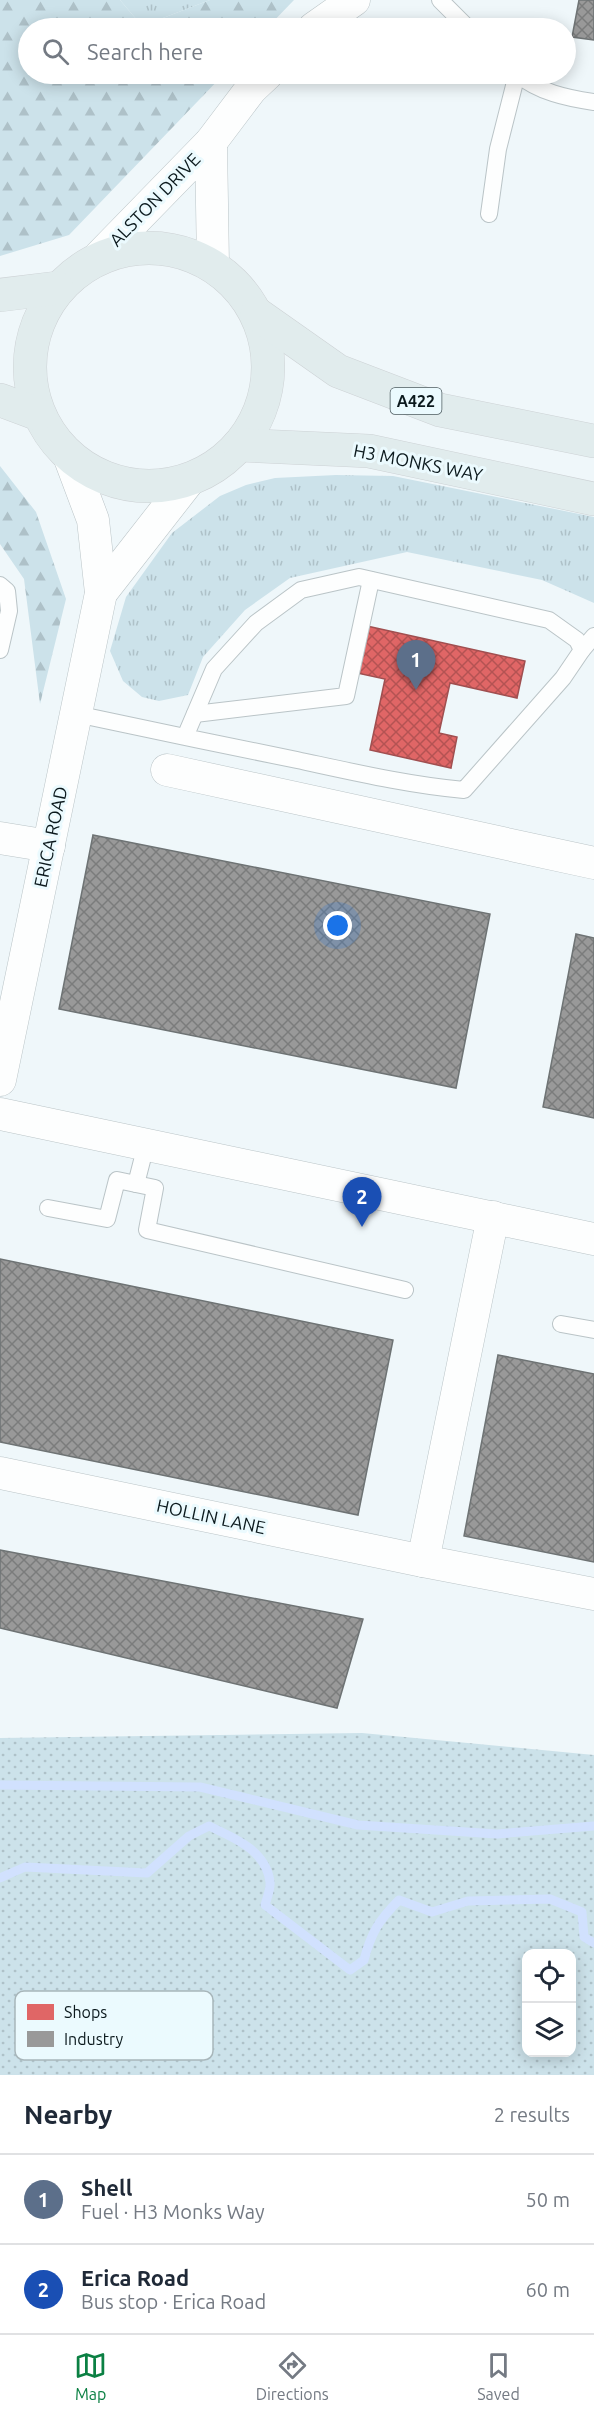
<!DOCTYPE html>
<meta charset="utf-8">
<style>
:root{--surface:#fff;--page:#f2f2f3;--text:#1f2937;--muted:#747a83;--line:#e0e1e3;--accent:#0b8043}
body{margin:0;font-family:Ubuntu,sans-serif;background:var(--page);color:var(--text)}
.controls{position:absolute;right:18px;bottom:18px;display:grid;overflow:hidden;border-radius:12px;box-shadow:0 3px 15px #0003}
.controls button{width:54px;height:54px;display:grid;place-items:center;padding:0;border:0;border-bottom:2px solid var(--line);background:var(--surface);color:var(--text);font:30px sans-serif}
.you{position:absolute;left:338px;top:926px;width:21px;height:21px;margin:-15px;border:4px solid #fff;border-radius:50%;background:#1a73e8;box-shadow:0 0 0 9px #1a73e833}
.badge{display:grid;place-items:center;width:39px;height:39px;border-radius:50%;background:var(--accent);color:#fff;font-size:20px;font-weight:700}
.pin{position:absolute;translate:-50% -50px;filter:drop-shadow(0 2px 3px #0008)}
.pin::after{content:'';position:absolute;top:32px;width:21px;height:18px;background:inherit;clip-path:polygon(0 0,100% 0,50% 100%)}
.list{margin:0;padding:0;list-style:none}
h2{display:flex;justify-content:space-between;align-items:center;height:78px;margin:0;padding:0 24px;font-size:26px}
h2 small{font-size:20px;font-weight:400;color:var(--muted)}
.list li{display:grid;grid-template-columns:39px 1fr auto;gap:18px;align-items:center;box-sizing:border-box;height:90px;padding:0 24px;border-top:2px solid var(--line)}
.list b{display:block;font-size:22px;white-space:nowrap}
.list p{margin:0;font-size:20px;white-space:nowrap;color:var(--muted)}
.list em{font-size:20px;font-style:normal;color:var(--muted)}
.icon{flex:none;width:33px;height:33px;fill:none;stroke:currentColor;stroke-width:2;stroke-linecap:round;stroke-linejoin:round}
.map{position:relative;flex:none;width:594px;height:2075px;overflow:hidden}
.search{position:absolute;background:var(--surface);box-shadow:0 3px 15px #0003;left:18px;right:18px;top:18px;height:66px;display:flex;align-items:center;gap:15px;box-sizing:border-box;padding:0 21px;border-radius:33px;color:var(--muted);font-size:22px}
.sheet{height:258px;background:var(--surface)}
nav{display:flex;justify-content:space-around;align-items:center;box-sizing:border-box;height:84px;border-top:2px solid var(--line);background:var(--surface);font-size:16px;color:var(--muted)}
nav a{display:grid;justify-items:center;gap:3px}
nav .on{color:var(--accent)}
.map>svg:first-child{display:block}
.grass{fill:url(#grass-tufts)}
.forest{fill:url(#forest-firs)}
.park{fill:url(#park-dots);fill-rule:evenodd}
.shops{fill:url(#shops-cross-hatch);stroke:#a04f50;stroke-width:1.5}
.industry{fill:url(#industry-cross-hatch);stroke:#6e7374;stroke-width:1.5}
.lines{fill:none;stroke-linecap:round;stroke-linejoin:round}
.stream{stroke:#d1e1fe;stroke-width:9}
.service-casing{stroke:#bac4c7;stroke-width:18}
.minor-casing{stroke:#bac4c7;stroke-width:33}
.primary-casing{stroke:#cdd2d5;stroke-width:34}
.service{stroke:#fdfefe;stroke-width:16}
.minor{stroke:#fdfefe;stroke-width:32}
.primary{stroke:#e1eced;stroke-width:33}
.labels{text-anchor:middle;stroke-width:6;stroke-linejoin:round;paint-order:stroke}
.shield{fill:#ebfafe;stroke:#4e5c60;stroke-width:1.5}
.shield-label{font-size:16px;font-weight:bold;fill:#0b191d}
.street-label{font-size:18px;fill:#0b191d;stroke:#ebfafe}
.key{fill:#ebfafe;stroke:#a8b6ba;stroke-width:1.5}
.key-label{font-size:16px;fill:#0b191d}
</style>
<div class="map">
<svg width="594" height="2075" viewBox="0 0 594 2075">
<defs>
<pattern id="grass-tufts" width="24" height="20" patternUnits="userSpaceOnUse" patternTransform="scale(1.5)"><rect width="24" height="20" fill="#cce2ea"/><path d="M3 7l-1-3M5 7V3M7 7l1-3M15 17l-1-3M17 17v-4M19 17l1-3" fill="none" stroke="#aec1c8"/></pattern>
<pattern id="forest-firs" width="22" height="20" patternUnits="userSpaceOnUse" patternTransform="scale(1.5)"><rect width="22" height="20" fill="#cce2ea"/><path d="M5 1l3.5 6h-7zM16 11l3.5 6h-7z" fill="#aec1c8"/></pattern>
<pattern id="park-dots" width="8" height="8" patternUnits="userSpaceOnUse" patternTransform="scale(1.5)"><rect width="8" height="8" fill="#cce2ea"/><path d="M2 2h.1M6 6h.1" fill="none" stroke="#aec1c8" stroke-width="1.8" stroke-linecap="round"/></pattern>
<pattern id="shops-cross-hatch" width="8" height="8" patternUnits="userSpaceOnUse" patternTransform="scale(1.5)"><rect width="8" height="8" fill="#e06666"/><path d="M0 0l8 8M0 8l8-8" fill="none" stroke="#b45353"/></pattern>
<pattern id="industry-cross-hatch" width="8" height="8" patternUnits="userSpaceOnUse" patternTransform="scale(1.5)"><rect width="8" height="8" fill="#999"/><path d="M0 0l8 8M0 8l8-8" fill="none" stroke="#7b7c7c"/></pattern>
</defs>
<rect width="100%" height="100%" fill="#eff7fa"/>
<!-- grass -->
<g class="grass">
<path d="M120,0H210L142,26Z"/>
<path d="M336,475L393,476L594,517V603L542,580L407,552L290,578L245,610L203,657L188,695L159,701L142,697L123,681L110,651L126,597L172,533L220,496L246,485L275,478Z"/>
</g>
<!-- forest -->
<g class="forest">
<path d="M0,0H120L142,26L210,0H294L267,28H28V74H224L69,235L0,256Z"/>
<path d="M0,466L36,512L66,599L40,704L24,579L0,544Z"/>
</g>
<!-- park -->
<path class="park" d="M362,1733L594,1755V2075H0V1738ZM526,1954H572V2052H526Z"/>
<!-- shops -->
<path class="shops" d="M367,626L525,661L517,698L450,683L439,733L457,737L451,768L370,750L385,679L357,673Z"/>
<!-- industry -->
<g class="industry">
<path d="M579,0H594V40L572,37Z"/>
<path d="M93,835L490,914L456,1088L59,1009Z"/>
<path d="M576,934L594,938V1118L543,1107Z"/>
<path d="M0,1259L393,1340L358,1515L0,1442Z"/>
<path d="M498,1355L594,1374V1562L464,1536Z"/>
<path d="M0,1550L363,1619L337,1708L0,1628Z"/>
</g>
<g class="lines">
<!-- stream -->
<g class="stream">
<path d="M0,1785L200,1787L358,1825L497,1834L594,1826"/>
<path d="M0,1878L25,1867L147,1873L189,1836L209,1826C234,1838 266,1850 270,1882C271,1888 267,1898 265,1905L350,1970L364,1960C371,1933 379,1920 399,1900L432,1912L468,1901L550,1899L582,1912L584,1937L594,1943"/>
</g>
<defs>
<g id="service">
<path d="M440,0L468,28"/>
<path d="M517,74C539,92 566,98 594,102"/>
<path d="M489,214L498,149L517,74"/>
<path d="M0,585L7,591L9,611L0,650"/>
<path d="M582,650L594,636"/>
<path d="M76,714C150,730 223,745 297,760C353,772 408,785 464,790L563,678L582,650L577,640L549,620L359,577L301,590L256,623L214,669L185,737"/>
<path d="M195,714L346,696L371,580"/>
<path d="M146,1145L136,1184L155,1188L147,1230L405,1290"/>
<path d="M48,1208L107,1219L117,1180L136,1184"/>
<path d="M561,1324L594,1330"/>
</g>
<g id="minor">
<path d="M314,28L354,0"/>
<path d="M211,142L251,89L267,74"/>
<path d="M99,257L211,142L213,265"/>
<path d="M101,593L190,479"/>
<path d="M167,770L594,863"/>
<path d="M0,838L49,846"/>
<path d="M0,1080L101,593L93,520L69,456"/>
<path d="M0,1114L594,1239"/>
<path d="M493,1217L423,1561L594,1594"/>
<path d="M0,1473L423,1561"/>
</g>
<g id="primary">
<circle cx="149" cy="367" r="119"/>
<path d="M0,295L57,288"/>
<path d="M257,314L338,371L440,410L594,441"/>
<path d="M0,400L38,414"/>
<path d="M239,445L369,451L594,499"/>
</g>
</defs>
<!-- service casing -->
<use href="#service" class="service-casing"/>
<!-- minor casing -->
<use href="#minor" class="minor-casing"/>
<!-- primary casing -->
<use href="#primary" class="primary-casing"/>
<!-- service -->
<use href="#service" class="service"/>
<!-- minor -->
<use href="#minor" class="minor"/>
<!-- primary -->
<use href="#primary" class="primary"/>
</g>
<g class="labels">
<!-- shield labels -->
<rect class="shield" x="390.5" y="388" width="51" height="26" rx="4.5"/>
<g class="shield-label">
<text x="416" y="407">A422</text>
</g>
<!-- street labels -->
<g class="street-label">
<text transform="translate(155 200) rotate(-46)" y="6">ALSTON DRIVE</text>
<text transform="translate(418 463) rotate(11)" y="6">H3 MONKS WAY</text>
<text transform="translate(51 837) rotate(-78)" y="6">ERICA ROAD</text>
<text transform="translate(211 1517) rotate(12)" y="6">HOLLIN LANE</text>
</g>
</g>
<!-- legend -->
<rect x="15" y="1991" width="198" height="69" rx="9" class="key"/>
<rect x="27" y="2004" width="27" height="16" fill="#e06666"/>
<rect x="27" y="2031" width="27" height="16" fill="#999"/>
<g class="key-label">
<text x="64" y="2018">Shops</text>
<text x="64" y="2045">Industry</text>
</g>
</svg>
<div class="controls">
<button><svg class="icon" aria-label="locate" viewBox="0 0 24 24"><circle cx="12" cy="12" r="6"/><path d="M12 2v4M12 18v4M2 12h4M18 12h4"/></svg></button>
<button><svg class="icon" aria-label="layers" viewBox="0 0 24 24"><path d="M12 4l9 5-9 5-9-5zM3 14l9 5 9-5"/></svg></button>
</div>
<div class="you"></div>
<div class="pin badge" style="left:416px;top:690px;background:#5c6f8a">1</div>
<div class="pin badge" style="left:362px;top:1227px;background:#1a4fb4">2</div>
<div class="search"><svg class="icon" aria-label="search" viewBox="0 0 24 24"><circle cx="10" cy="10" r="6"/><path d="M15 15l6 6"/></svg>Search here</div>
</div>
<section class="sheet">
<h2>Nearby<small>2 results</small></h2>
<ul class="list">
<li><span class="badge" style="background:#5c6f8a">1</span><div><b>Shell</b><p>Fuel · H3 Monks Way</p></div><em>50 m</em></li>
<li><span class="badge" style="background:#1a4fb4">2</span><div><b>Erica Road</b><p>Bus stop · Erica Road</p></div><em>60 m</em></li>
</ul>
</section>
<nav>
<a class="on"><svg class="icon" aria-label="map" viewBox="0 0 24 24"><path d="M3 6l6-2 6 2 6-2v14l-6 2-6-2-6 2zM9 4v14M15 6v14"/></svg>Map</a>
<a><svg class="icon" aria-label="directions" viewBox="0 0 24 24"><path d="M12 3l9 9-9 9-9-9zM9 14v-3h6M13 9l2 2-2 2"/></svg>Directions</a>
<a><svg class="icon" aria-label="saved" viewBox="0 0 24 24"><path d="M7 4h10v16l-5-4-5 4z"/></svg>Saved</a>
</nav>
